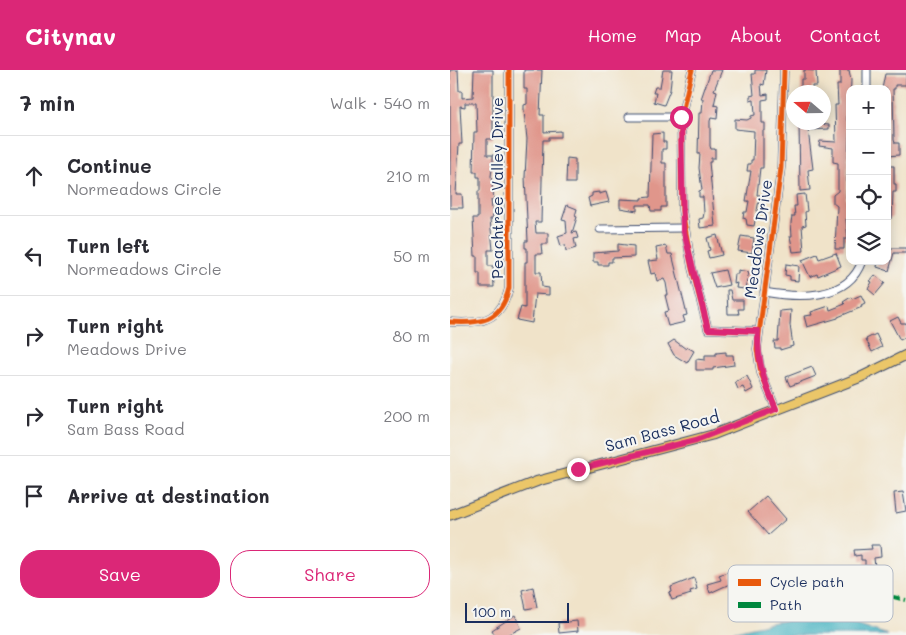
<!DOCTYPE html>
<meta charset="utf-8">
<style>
:root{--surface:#fff;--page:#f2f2f3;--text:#2b2b33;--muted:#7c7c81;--line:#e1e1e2;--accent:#db2777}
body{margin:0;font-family:Mali,sans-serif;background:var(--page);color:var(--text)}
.controls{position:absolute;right:15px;top:15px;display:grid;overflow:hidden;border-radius:10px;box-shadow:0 2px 12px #0003}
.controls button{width:45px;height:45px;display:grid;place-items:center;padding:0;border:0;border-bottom:1px solid var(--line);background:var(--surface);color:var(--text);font:25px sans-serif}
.compass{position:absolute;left:336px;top:15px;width:45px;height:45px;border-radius:50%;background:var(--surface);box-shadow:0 2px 12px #0003;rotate:290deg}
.scale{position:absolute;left:15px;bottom:12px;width:104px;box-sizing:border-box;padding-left:5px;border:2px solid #1b2f5e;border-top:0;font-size:14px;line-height:18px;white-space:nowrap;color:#1b2f5e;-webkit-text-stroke:4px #f6f6f2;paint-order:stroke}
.stop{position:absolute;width:15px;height:15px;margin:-11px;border:4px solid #db2777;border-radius:50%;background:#fff}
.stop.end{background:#db2777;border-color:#fff;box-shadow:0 1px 5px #0008}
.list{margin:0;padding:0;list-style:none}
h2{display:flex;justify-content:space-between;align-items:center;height:65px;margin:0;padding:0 20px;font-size:21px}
h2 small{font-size:16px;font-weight:400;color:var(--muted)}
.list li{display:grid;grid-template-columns:32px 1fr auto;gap:15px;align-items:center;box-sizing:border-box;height:80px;padding:0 20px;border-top:1px solid var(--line)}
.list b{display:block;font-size:19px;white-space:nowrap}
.list p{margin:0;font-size:16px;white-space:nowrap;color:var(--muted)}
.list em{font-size:16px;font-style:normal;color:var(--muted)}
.actions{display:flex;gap:10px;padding:15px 20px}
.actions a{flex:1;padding:11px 0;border:1px solid var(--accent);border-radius:20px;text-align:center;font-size:18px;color:var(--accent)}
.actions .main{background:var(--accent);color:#fff}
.icon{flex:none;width:28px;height:28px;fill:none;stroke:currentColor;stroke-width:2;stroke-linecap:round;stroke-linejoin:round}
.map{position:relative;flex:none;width:456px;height:565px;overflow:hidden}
header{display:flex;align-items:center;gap:30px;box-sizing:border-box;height:70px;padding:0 25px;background:var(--accent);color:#fff}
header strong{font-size:24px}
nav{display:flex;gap:28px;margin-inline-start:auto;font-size:18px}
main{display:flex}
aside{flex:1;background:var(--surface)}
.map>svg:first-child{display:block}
.water{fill:#45b2c1;stroke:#307090}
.building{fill:#e0968b}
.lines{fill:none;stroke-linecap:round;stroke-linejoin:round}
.minor-casing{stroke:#3b4a6e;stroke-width:9}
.major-casing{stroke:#3b4a6e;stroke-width:11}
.minor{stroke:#fff;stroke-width:7}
.major{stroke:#ebc669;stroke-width:9}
.quiet{stroke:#00873e;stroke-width:4;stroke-dasharray:8 4;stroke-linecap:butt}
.cycleway-casing{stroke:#f6f6f2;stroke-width:8}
.cycleway{stroke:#e8590c;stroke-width:5}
.route{stroke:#db2777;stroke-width:6}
.labels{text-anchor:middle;stroke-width:4;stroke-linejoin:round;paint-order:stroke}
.street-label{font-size:16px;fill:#1b2f5e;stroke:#f6f6f2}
.key{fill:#f6f6f2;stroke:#b4bac6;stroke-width:1}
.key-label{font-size:14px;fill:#1b2f5e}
</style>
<header>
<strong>Citynav</strong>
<nav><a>Home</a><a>Map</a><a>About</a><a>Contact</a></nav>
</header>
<main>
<aside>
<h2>7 min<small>Walk · 540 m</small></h2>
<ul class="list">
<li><svg class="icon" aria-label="ahead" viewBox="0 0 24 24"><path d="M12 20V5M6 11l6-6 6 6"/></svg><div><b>Continue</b><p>Normeadows Circle</p></div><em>210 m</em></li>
<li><svg class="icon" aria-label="left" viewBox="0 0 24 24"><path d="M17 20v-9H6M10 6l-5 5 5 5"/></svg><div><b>Turn left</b><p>Normeadows Circle</p></div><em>50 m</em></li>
<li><svg class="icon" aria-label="right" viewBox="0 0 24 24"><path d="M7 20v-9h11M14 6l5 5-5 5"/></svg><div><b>Turn right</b><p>Meadows Drive</p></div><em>80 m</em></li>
<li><svg class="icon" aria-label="right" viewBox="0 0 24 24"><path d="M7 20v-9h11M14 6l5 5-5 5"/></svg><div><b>Turn right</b><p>Sam Bass Road</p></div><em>200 m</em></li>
<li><svg class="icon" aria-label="arrive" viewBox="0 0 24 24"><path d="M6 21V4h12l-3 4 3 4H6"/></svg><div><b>Arrive at destination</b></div></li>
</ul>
<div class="actions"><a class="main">Save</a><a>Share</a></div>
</aside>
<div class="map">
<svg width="456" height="565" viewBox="0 0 456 565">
<rect width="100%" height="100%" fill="#f6f6f2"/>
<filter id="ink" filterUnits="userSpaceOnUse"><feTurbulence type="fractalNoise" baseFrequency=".02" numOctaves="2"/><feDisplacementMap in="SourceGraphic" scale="10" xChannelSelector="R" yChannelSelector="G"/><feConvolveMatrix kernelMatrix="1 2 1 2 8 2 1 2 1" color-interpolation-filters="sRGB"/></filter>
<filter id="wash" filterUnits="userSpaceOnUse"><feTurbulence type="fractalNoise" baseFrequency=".0096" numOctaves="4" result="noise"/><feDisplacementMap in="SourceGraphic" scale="20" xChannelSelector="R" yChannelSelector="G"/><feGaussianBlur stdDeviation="1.12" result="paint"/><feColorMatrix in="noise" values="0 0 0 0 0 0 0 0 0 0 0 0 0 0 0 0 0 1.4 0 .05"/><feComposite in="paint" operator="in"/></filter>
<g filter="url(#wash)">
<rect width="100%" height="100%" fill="#f0e3c9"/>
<!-- water -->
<path class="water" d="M368,547L408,555L438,565H267L325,552Z"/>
<g id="blocks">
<!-- building -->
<g class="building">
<path d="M0,0H8L9,21H12V28L23,27L24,0H43V69H37V85H43V93L41,106L44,130H41L43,149H40L43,180H38V196H43L44,217H30V203H27V186H25L23,148H28V121H30V107H27V102H23L24,62H27L26,33H15V37L10,36L12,74H9L6,124H12L13,138H0Z"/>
<path d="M74,0H92L90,45H94V62L111,61V67H99V70H93L91,152H85L86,163H98V174H91L92,184H86V202H91L92,217L99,218V225L85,224L82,253L67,250L71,237L75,238V192H77V178H75V171H78L75,107L77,69L74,41V35L77,34V19H74Z"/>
<path d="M213,0H222L220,20L214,35L204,32L206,23H203L205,17H210Z"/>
<path d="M261,0H272L264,20L267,21L264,35L268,36L267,49L261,48L260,51V76L261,79H265V88H261V92H259L265,156L250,158L249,149L253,148L254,143L253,127H249V121L252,120L249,98L250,84H248L249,43H252L253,29H251Z"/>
<path d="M305,0H316L314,15L311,14L312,25L318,24V29L312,30V53H315V60H313V98H310L307,125H310L304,156L297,155L296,149L293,148L294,142H297L299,131H296L301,101H297L298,94H301V90H303L304,61L285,59V49L297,50L301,48V46L305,45L304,30L300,31V26L304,25L302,4H305Z"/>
<path d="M354,0L366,1L367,16H362V22H351V9H354Z"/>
<path d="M390,0H399L401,10L400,37H397V51H400L396,129L399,130L398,150L396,149L398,169H394V179H385L387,136L383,133V125L388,121V93L383,92V78L369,76L370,71L386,72L385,35H388L387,15H390Z"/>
<path d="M435,4H456V15H445V19H443L444,70L445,73H449V85L437,86V19H432Z"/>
<path d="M349,52L379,55V59L358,60L363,99L358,100L360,120L350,121Z"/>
<path d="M213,63V72H216V79H212V93H216V137H211V141H201L200,135H187V141L170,138V129L191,130V128L200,127L202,64Z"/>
<path d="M117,88L125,89V113H116Z"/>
<path d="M437,96H444V114H446V122H443L442,148H437Z"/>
<path d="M149,122V124L156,122L159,132L140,136L138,128L142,126V123Z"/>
<path d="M355,124L357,141L355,142L356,155L352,156L354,181L343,182L340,166H342L341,153L342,146H345L344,136H347L346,125Z"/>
<path d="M117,135L127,139L125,146L127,147L122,163L126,162L128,168L124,169L126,178L116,181L115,175L111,176L108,166L117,163L116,151L112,150Z"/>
<path d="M267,165L272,185L259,188L257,181L260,180L257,168Z"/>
<path d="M291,166L304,168L302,183L288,181Z"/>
<path d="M168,174L184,176V187L162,188V192H158V195H148V192H143V183L168,181Z"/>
<path d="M216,176L218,184H222L237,245L233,246L235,252L218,256L214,242L219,241L215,225H218L216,213L214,209L207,211L205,203L201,204L198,191L208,190L206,178Z"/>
<path d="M437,178H456V183H444L439,201L427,197L428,191H437Z"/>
<path d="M386,183L391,196L368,206L367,204L360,207L352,190L367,184L369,189Z"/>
<path d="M336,194L349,196L348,211L340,210V206L335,205Z"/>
<path d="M275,200L279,215L265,218L260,203Z"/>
<path d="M288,200L299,202L295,219L286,218L287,213L284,214L285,204H288Z"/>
<path d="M425,205L435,213L425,225L418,219L422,212L420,211Z"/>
<path d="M277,220H280L282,230H293V239H288L289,244H278Z"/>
<path d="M411,225L415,233L411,235L412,237L388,247V248L357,257L354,246L362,245L361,242L379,236L380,240L395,234L393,232L401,227L402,229Z"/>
<path d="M341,240L340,255L343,276L330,280V278H325L324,271H328L330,241Z"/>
<path d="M448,247L451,253H456V267L450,270L440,251Z"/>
<path d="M426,264L432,277L422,282L416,269Z"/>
<path d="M224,270L236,279L237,277L244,281L237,293L224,285L218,274Z"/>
<path d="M276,282V285H283L284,295L263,298V300H246V289L255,290V285H266V283Z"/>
<path d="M362,297L366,306L340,316L336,307Z"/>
<path d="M297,306L303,319L296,323L293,317L288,319L285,312Z"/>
<path d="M453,422L456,441L446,443L444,423Z"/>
<path d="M316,426L336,449L318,465L298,442Z"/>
<path d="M421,475H430L431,487L424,488L425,497H415V490H411V485L405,486L404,480L422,479Z"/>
<path d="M280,501L284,512L260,523L257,514L271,510L269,505Z"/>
<path d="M244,508L247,519L240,521L241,524L222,530L219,523L222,522L221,517Z"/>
<path d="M83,517L87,537L76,539L72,520Z"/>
<path d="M65,545L71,558L58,565H45L42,560Z"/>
<path d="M127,551L128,561L109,563L108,553Z"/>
</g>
</g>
</g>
<g filter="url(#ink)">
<use href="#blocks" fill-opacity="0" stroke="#3b4a6e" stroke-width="1"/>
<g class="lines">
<defs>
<g id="minor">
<path d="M242,0L231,47L232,140L242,198L258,259L308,261"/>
<path d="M417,19V0"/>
<path d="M179,47H231"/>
<path d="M150,159L233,158"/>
<path d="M314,222C347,228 398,231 412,191"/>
<path d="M0,252C30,254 51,252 59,218V0"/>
<path d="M326,339L311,303L307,279L331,98L334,0"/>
</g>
<path id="major" d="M0,445L88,411L262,365L411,307L456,285"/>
</defs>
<!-- minor casing -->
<use href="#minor" class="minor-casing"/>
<!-- major casing -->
<use href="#major" class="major-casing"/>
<!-- minor -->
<use href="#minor" class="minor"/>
<!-- major -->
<use href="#major" class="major"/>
<!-- quiet -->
<path class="quiet" d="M396,519L405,518L456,530"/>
<defs>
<g id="cycleway">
<path d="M242,0L231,47L232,140L242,198L258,259L308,261"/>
<path d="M0,252C30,254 51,252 59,218V0"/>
<path d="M326,339L311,303L307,279L331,98L334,0"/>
</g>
</defs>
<!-- cycleway casing -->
<use href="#cycleway" class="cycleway-casing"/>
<!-- cycleway -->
<use href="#cycleway" class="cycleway"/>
</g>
</g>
<g class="lines" filter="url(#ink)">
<!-- route -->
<path class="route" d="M128,399L246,370L326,339C314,312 307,290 308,261L258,259L233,158L231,47"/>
</g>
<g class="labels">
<!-- street labels -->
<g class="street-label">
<text transform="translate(47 118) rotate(-90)" y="6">Peachtree Valley Drive</text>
<text transform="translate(308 169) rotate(-82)" y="6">Meadows Drive</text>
<text transform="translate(212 361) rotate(-15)" y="6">Sam Bass Road</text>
</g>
</g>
<!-- legend -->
<rect x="278" y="495" width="165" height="57" rx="8" class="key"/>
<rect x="288" y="509" width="23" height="7" fill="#e8590c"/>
<rect x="288" y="532" width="23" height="6" fill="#00873e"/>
<g class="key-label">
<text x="320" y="517">Cycle path</text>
<text x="320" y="540">Path</text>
</g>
</svg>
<div class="controls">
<button>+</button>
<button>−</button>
<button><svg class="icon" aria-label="locate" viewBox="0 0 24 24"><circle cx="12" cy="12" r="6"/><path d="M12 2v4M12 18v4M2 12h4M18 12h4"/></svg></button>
<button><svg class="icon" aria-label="layers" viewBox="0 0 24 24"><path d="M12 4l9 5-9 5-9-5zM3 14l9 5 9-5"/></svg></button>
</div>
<svg class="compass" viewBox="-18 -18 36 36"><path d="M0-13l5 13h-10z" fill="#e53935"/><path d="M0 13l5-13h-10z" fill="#7c7c81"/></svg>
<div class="scale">100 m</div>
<div class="stop" style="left:231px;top:47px"></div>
<div class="stop end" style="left:128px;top:399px"></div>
</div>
</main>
